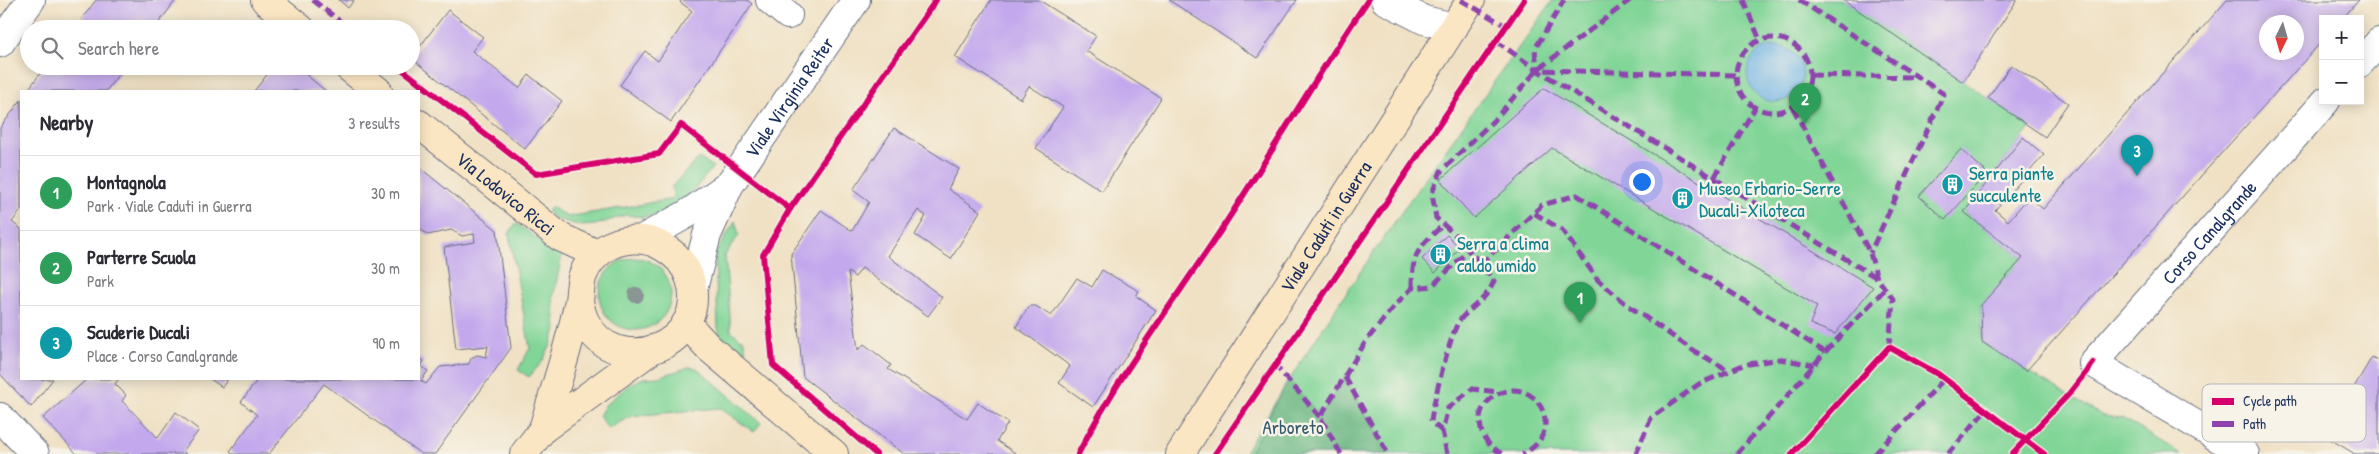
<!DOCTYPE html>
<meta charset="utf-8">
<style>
:root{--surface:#fff;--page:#f2f2f3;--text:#2b2b33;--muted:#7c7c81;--line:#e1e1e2;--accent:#b45309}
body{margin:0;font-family:"Patrick Hand",sans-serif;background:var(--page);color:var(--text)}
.controls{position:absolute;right:15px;top:15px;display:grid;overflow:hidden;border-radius:0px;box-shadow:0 2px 12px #0003}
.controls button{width:45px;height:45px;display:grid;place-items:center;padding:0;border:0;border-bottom:1px solid var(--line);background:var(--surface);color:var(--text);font:25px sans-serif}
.compass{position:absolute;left:2259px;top:15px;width:45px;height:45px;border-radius:50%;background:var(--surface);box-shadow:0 2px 12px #0003;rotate:185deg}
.you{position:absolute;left:1641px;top:181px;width:18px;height:18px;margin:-12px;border:4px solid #fff;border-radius:50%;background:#1a73e8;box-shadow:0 0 0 8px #1a73e833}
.badge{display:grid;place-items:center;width:32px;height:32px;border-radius:50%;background:var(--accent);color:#fff;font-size:16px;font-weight:700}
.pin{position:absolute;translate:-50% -41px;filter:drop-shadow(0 1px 2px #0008)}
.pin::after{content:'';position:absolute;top:26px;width:18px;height:15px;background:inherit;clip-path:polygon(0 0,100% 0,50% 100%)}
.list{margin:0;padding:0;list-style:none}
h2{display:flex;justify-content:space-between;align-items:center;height:65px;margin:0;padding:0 20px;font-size:21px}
h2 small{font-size:16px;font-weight:400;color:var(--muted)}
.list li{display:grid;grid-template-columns:32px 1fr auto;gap:15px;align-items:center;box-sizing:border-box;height:75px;padding:0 20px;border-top:1px solid var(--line)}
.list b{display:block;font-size:19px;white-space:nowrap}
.list p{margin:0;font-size:16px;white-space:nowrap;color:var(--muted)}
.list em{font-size:16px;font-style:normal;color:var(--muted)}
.icon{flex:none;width:28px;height:28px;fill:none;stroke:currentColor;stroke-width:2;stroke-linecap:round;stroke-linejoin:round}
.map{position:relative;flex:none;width:2379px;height:454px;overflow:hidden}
.search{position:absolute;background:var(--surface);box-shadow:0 2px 12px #0003;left:20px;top:20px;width:400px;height:55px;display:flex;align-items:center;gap:12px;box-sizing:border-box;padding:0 18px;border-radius:28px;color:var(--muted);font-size:19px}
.panel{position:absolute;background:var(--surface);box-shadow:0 2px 12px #0003;left:20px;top:90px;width:400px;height:290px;border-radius:0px}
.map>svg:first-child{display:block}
.green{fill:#81d597;stroke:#4e827a}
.forest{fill:#68b680;stroke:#42726f}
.water{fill:#6eb3e4;stroke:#4471a1}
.building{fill:#c3a8ed;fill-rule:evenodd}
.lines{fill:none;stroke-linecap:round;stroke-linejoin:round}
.street-casing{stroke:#666d82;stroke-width:30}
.secondary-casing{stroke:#666d82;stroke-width:30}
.street{stroke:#fff;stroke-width:28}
.secondary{stroke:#fbe6c4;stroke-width:28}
.quiet{stroke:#8e44ad;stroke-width:5;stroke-dasharray:10 5;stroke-linecap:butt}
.cycleway-casing{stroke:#f7f3e8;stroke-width:9}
.cycleway{stroke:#d6006c;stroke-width:6}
.tree{fill:#899694}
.labels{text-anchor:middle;stroke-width:5;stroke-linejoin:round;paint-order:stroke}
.street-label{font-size:19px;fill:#1b2f5e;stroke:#f7f3e8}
.culture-label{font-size:19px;fill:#0d838f;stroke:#f7f3e8;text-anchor:start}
.park-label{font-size:19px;fill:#34586c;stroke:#f7f3e8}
.key{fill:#f7f3e8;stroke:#b5b8bf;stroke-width:1}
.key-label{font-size:14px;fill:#1b2f5e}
</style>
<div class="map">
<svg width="2379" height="454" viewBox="0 0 2379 454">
<rect width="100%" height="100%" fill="#f7f3e8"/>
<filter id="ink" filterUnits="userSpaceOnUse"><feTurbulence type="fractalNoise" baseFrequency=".02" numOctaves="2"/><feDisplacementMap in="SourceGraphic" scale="10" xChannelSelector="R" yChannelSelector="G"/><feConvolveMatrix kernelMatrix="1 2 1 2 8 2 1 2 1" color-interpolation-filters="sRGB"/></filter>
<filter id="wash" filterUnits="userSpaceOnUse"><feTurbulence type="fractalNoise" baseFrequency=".0096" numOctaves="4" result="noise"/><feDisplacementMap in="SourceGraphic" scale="20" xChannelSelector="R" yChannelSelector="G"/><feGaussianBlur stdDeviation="1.12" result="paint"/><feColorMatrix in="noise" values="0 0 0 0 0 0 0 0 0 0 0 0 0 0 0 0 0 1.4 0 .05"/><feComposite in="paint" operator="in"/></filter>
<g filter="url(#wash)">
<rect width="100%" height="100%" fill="#f0e1c4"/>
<!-- green -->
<g class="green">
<path d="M1553,0H1843L2031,127L1964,212L2023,258L1981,305L1982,342L2026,371L2103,416L2122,418L2182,454H1244C1337,297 1446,149 1553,0Z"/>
<path d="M699,158L713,167L687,199L660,214L642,217L626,215L595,225L582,226L556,219L547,211L552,207L567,217L673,199L672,186Z"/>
<path d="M735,221L739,235L725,255L731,331L744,341L747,360L720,335L718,328L715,254Z"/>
<path d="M516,223L543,243L563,251L553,298L556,329L551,345L542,362L529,377L518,370L530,348L509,234Z"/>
<circle cx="635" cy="294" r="36"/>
<path d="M689,367L697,368L761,423L754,432L720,408L631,416L608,429L599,416L605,405L629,385L643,378L659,377Z"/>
</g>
<!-- forest -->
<path class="forest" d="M1345,377L1388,454H1249L1288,380L1320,416Z"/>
<!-- water -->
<circle class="water" cx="1775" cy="74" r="28"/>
<g id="blocks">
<!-- building -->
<g class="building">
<path d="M96,0H176L154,29H74Z"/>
<path d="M339,0H354L348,8Z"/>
<path d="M681,0H747L752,4L671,122L620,85L645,51L658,61L692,11L680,2Z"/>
<path d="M991,0H1039L1096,36L1086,51L1161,98L1102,191L1036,148L1063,107L1029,86L1021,99L955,57Z"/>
<path d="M1169,0H1297L1257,58Z"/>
<path d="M1843,0H2017L1963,82Z"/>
<path d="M2227,0H2359L2342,19H2323V40L2026,371L1982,342L1981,305L2023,258L1964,212L2023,137L2044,155L1995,210L2008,221L2029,197L2043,209ZM2266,22H2296V52H2266Z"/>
<path d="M448,10L483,37L472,51L519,88L529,75L562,101L525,149L411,58Z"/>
<path d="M2011,65L2068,103L2045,137L1988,98Z"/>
<path d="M46,66H125L106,91H27Z"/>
<path d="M274,66H295L326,91H254Z"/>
<path d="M1544,88L1873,287L1835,334L1810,324L1817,306L1552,148L1474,218L1440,180Z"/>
<path d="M21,100V210L12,222L21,229V379H53L31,407L0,374V128Z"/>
<path d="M894,128L959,169L948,189L980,211L951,259L915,235L926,216L918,210L888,256L942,297L928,316L862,268L855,277L848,272L858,350L864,344L891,365L888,369L967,419L978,403L1008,423L997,441L1017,454H904L803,377L791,254L821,210L852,231L869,202L853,190Z"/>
<path d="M1961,149L1987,173L1945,220L1919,196Z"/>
<path d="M419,167L497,230L511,348L435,454H421L324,384L269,454H233L230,451L257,415L241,402L258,379H419V357L424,361L421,366L428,371L421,381L426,384L440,367L469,364L471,358L477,355L486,357L488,346L456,349L444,247L475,242L474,234L462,236L451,230L428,235L419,228Z"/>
<path d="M1447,235L1460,248L1435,273L1422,259Z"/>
<path d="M1102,270L1139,291L1136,296L1156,310L1093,407L1059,383L1070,366L1016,327L1029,306H1036L1051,316L1077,278L1092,287Z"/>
<path d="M2372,357L2379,361V454H2355L2325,436Z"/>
<path d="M87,379H119L115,384L126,395L122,401L158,438L176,412L199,430L183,451L186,454H77L43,418Z"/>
<path d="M210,379H228L222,387Z"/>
</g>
</g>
</g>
<g filter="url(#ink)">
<use href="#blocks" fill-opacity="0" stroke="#666d82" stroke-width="1"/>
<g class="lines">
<defs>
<g id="street">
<path d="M770,0L788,15"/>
<path d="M1385,0L1424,20L1454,27"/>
<path d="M0,43L31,0"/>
<path d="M2360,63L2379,42"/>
<path id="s1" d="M642,239L687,214L730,184L856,0"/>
<path d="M693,289L707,235L729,186"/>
<path d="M0,417L35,454"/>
<path id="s2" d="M2245,454L2093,363L2326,101"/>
</g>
<g id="secondary">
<path d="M265,0L301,29"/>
<path d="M347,66L378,91"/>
<path id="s3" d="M419,124L560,237L597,254"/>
<path d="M686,323L709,348L834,454"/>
<path d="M543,429C555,388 569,347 578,305C581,295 579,285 583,275C587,264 594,256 604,249C620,238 644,236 661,246C675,253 685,264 690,279C711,346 615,382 585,321C582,315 581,309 579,303"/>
<path d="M524,454L543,429L650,351"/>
<path id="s4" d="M1180,454L1471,0"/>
</g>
</defs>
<!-- street casing -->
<use href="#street" class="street-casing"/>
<!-- secondary casing -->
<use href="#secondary" class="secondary-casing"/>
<!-- street -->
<use href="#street" class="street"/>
<!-- secondary -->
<use href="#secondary" class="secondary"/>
<!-- quiet -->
<g class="quiet">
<path d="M313,0L350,29"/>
<path d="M1461,0L1506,26"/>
<path d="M1743,0L1760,40"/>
<path d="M1799,0L1944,94L1870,253"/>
<circle cx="1773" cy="75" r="37"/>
<path d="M1496,41L1537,70L1535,49L1564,0"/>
<path d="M1735,75L1537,70L1877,278"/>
<path d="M1811,75L1916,77"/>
<path d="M1793,108L1870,253L1877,278L1893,299L1889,347"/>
<path d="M1714,178L1755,108"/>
<path d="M1534,213L1562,230L1598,280L1626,304L1694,351L1730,371"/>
<path d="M1481,264L1542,205L1577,195L1825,352L1737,454"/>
<path d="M1412,288C1412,253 1418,248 1443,225"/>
<path d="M1825,352L1885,289"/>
<path d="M1274,364L1320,417"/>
<path d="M1345,377L1388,454"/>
<path d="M1442,431L1431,422C1432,406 1451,332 1459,321C1472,305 1486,301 1494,281L1462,241L1436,218L1432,193L1441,171L1496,118L1537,70L1630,0"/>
<path d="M1341,454L1320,417L1366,341L1394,306L1412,288L1432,286L1469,250"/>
<path d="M1447,454L1442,431L1448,408L1472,389L1499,392"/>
<path d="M1502,454C1488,445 1481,438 1480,421C1479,412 1485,403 1492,398C1531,368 1572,431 1522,454"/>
<path d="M1636,454L1651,418L1699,384L1743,365L1780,359L1814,365"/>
<path d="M1875,454L1944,379"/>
<path d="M1948,454L1986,410"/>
</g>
<defs>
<g id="cycleway">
<path d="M398,66L536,174L659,154L681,125L790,209L763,255L773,365L876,454"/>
<path d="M790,209L936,0"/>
<path d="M1078,454C1119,375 1172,304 1221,230C1271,154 1317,75 1368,0"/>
<path d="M1215,454L1524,0"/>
<path d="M1792,454L1889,347L1938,374L2044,454"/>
<path d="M2012,454L2068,395L2093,363"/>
</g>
</defs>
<!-- cycleway casing -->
<use href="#cycleway" class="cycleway-casing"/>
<!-- cycleway -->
<use href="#cycleway" class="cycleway"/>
</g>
<!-- trees -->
<circle class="tree" cx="636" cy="295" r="8"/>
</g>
<!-- icons -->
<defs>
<symbol id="building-disc" viewBox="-11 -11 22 22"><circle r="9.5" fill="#0f9aa8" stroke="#f7f3e8"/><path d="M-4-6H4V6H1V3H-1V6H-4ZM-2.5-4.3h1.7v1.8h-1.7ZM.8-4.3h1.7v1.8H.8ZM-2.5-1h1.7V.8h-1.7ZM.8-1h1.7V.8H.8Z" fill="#fff"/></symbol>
</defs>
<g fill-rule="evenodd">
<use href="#building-disc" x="1940" y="172" width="25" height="25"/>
<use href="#building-disc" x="1670" y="186" width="25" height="25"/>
<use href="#building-disc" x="1428" y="242" width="25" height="25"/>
</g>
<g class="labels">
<!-- street labels -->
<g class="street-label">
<text dy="7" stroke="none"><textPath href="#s1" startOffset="209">Viale Virginia Reiter</textPath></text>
<text dy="7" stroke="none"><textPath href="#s3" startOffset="111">Via Lodovico Ricci</textPath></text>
<text dy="7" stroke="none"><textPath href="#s4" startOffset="270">Viale Caduti in Guerra</textPath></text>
<text dy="7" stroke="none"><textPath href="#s2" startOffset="352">Corso Canalgrande</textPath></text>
</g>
<!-- culture labels -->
<g class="culture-label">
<text x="1969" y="180">Serra piante<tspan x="1969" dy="22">succulente</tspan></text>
<text x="1699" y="195">Museo Erbario-Serre<tspan x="1699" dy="22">Ducali-Xiloteca</tspan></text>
<text x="1457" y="250">Serra a clima<tspan x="1457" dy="22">caldo umido</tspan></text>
</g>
<!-- park labels -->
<g class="park-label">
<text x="1293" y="434">Arboreto</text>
</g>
</g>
<!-- legend -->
<rect x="2202" y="384" width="164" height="58" rx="8" class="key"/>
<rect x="2212" y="398" width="22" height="7" fill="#d6006c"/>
<rect x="2212" y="421" width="22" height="6" fill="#8e44ad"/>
<g class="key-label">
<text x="2243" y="406">Cycle path</text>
<text x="2243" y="429">Path</text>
</g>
</svg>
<div class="controls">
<button>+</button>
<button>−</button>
</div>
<svg class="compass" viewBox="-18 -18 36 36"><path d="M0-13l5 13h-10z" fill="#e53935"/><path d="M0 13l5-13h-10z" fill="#7c7c81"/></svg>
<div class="you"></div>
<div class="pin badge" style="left:1580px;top:323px;background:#2e9e5b">1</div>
<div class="pin badge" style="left:1805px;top:124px;background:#2e9e5b">2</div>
<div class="pin badge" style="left:2137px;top:176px;background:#0f9aa8">3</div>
<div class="search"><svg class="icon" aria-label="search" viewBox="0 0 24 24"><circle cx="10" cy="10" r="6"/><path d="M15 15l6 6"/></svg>Search here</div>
<section class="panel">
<h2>Nearby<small>3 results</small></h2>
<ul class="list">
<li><span class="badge" style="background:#2e9e5b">1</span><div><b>Montagnola</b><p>Park · Viale Caduti in Guerra</p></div><em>30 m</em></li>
<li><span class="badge" style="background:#2e9e5b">2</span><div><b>Parterre Scuola</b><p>Park</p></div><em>30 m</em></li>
<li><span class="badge" style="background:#0f9aa8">3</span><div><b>Scuderie Ducali</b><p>Place · Corso Canalgrande</p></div><em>90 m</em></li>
</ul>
</section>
</div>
